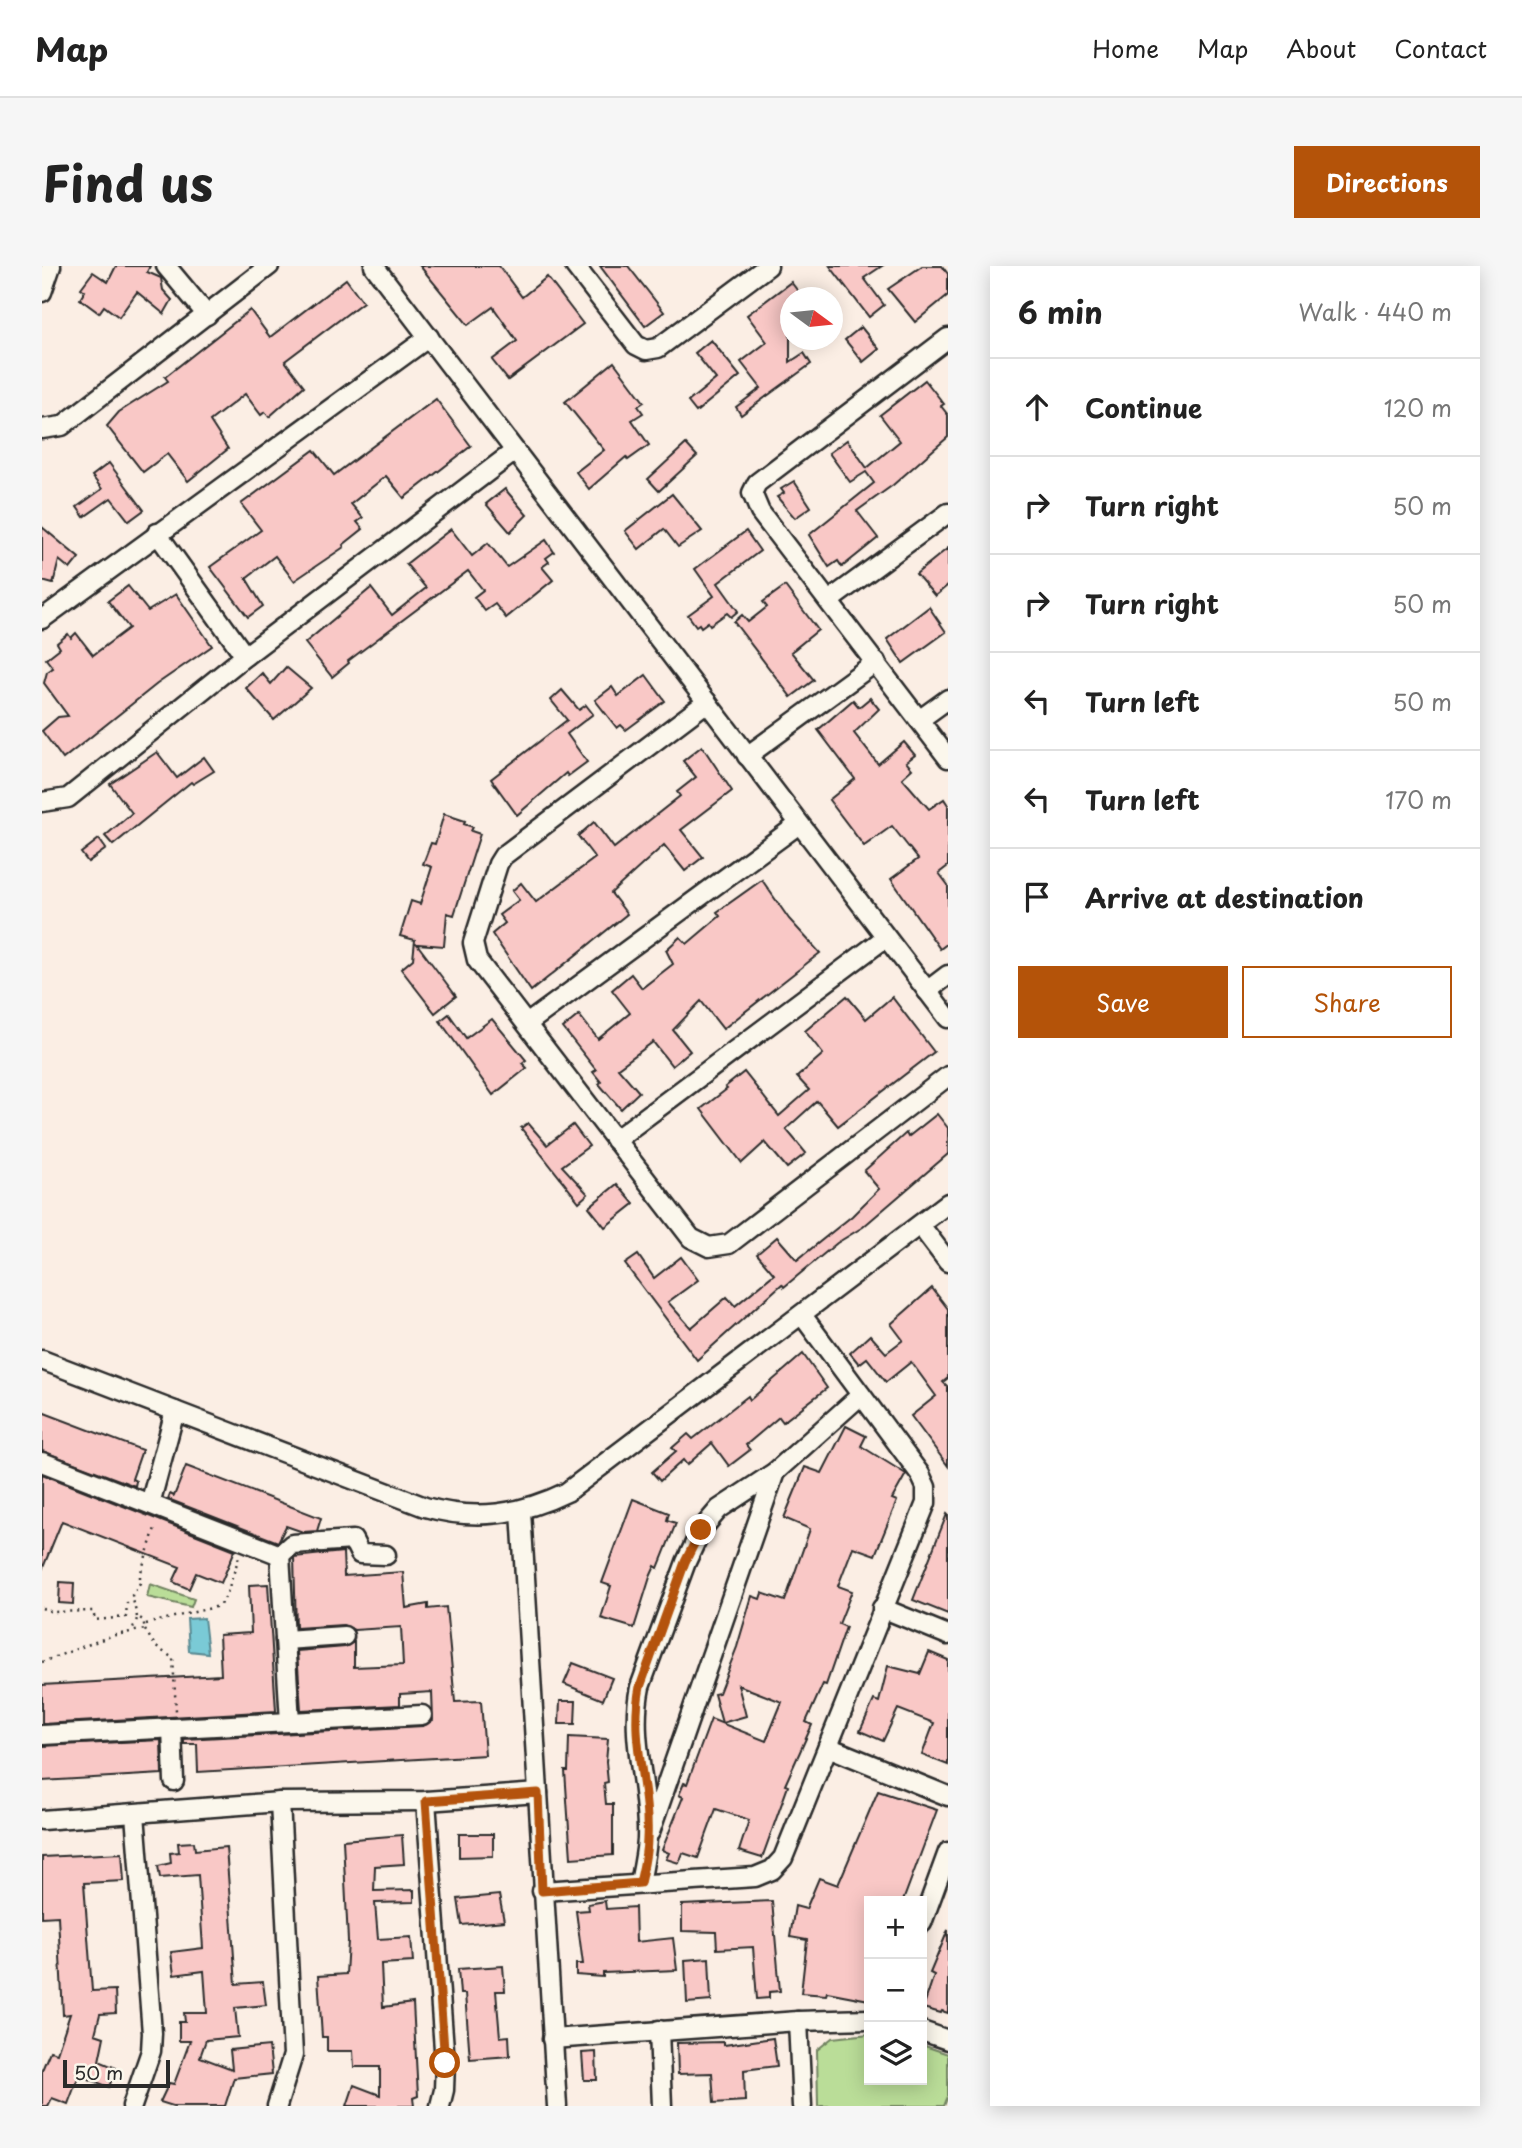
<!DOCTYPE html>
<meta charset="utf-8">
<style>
:root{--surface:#fff;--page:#f6f6f6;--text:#222;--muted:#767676;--line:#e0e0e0;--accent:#b45309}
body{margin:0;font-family:"Playpen Sans",sans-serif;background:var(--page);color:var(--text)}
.controls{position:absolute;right:21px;bottom:21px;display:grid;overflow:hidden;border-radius:0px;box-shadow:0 4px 18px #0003}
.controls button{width:63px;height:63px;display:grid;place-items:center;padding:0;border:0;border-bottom:2px solid var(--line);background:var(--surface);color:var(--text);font:35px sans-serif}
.compass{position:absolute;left:738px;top:21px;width:63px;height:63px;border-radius:50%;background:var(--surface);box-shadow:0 4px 18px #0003;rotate:105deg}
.scale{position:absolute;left:21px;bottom:18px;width:107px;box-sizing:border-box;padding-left:7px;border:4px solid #2b2b2b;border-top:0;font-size:19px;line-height:24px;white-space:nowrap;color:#2b2b2b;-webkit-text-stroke:5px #fbf7ec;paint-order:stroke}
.stop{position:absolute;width:21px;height:21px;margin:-16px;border:5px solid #b45309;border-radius:50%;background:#fff}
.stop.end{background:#b45309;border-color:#fff;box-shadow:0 2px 7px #0008}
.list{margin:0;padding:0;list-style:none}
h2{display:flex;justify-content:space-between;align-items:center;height:91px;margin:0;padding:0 28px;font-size:30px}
h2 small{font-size:23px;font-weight:400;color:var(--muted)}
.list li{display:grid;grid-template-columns:46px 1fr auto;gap:21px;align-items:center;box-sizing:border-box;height:98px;padding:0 28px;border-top:2px solid var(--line)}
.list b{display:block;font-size:26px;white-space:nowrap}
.list em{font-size:23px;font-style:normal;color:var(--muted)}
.actions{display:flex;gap:14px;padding:21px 28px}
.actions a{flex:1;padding:16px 0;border:2px solid var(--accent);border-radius:0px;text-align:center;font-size:24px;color:var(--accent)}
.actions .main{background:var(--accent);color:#fff}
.icon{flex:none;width:38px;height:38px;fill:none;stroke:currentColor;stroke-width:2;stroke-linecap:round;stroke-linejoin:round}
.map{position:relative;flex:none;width:906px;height:1840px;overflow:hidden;border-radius:0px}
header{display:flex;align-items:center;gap:42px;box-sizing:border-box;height:98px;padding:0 35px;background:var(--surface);border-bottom:2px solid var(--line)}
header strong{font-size:33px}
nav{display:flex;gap:38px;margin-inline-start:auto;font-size:24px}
.intro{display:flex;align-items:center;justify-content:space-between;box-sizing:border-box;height:168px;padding:0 42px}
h1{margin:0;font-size:49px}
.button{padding:18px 32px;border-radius:0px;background:var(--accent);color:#fff;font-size:24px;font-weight:700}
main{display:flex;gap:42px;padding:0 42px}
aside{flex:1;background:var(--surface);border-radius:0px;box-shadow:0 4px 18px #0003}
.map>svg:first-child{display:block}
.green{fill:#badd98;stroke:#728462;stroke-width:2}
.water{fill:#7acad6;stroke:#5a8a92;stroke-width:2}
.building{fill:#f9c8c6;stroke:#2b2b2b;stroke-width:2}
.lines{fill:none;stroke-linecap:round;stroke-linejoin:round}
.minor-casing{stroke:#2b2b2b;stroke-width:23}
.path{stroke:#2b2b2b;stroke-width:2.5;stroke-dasharray:2 5;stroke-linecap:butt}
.minor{stroke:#fbf7ec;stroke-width:18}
.route{stroke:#b45309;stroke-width:9}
</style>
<header>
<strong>Map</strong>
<nav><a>Home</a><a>Map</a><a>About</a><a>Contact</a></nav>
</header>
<div class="intro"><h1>Find us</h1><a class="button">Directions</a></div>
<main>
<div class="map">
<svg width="906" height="1840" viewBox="0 0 906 1840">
<rect width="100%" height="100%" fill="#fbeee4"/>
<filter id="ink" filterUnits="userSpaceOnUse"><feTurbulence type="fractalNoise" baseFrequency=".0143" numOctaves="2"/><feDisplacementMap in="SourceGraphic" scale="14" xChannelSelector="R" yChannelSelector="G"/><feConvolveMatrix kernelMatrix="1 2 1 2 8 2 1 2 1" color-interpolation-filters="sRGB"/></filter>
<g filter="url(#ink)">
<!-- green -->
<g class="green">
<path d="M108,1318L152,1333L149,1341L105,1331Z"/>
<path d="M827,1768V1814H880V1779L906,1788V1830L902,1840H776L775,1784L790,1772Z"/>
</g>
<!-- water -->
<path class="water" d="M162,1352L166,1387L147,1385L145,1353Z"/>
<!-- building -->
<g class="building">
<path d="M74,0H108L105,6L119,12L121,24L130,34L122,48L95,26L77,51L62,40L57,47L38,33L43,25L39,22L51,6L66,16Z"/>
<path d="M378,0H457L480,31L505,11L541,58L466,114L450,94L475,75L451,41L426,59Z"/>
<path d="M558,0H586L622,46L603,60Z"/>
<path d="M788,0H840L822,12L842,39L827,51Z"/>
<path d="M880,0H900L906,8V29L873,56L846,23Z"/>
<path d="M304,13L321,36L243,95L262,120L227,151L223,146L219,149L203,128L168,155L186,183L146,215L125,188L101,206L65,160L77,146L126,115L123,111L208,44L228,71Z"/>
<path d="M749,16L761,32H748V96L762,87L769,98L699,149L694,141L719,122L699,96L725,76L705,49Z"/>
<path d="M819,61L837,83L821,96L803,74Z"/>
<path d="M669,74L698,110L654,146L646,136L674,113L653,87Z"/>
<path d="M572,96L602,136L596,140L601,147L590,154L607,179L586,194L584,191L547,223L534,206L562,184L523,136Z"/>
<path d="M883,114L902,138L899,140L906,149V171L851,219L815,245L836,272L800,301L796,295L787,301L767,269L832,217L824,206L808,216L787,187L805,174L825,202L858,175L838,149Z"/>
<path d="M394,133L429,180L362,232L344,210L309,238L321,252L315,256L321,263L301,279L302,281L252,315L233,290L204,312L221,340L206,351L168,301L219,264L199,238L272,184L292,209Z"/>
<path d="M644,178L655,190L617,225L606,213Z"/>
<path d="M67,197L102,244L87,255L69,232L42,251L35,241L60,223L50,210Z"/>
<path d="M752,215L769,241L753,252L735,231L742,227L739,223Z"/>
<path d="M463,223L485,249L468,266L444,238Z"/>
<path d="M630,228L660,265L636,281L622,263L597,283L583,265Z"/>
<path d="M0,261L37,292L28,303L17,294L11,318L0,315Z"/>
<path d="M409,263L430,290L446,277L465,301L504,274L512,286L504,292L507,296L500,301L511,314L464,352L453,338L443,345L432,331L441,324L426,305L306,395L307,397L290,411L263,377L329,322L350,349L384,322L364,298Z"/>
<path d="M704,265L718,285L676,317L696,345L689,351L685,347L668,359L666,356L659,361L657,358L654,360L646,349L672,330L653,303Z"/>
<path d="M906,282V319L893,330L874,308Z"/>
<path d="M86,320L106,345L134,328L170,380L115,418L21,493L0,465L16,451L26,450L2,417L5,406L11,402L4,393L18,382L15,377L26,368L29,372L34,367L51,389L87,362L66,335Z"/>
<path d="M743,320L776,364L749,386L772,414L749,431L692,356L700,349L706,356L725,341L721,336Z"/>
<path d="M887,341L904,366L861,397L845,373Z"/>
<path d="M244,401L269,422L232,454L204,422L220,407L229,418Z"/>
<path d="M604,409L623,435L584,464L579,459L575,462L553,434L570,421L576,430Z"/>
<path d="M520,424L537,444L544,439L551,448L525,468L545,496L526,510L524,507L475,549L449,513L525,454L509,434Z"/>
<path d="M828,432L837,443L812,467L836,498L862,476L873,489L864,496L870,503L860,512L887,543L902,533L906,539V600L897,607L906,619V677L898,683L849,613L876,593L850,560L822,580L787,534L813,513L776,464L811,434L817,441Z"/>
<path d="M660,480L690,525L639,564L661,591L643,605L622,579L569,627L585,648L489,725L450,668L463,657L457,649L477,634L470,625L479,617L494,636L553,592L536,570L552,556L572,582L638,530L635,526L654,511L641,495Z"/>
<path d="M115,486L135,512L162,491L172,505L151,518L149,516L71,579L63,570L90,547L68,518Z"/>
<path d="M402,548L423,555L422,558L431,561L429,565L438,568L412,649L405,647L402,680L375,678L414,730L393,747L359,703L371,693L373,674L358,670L369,635L378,638L390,601L381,598L389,577L393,578Z"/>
<path d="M57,573L64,583L46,596L39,587Z"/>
<path d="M720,614L747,653L778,687L681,763L659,735L631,764L648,785L630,800L611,776L576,802L597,826L579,843L557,818L559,816L551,806L554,804L521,762L537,749L556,773L588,747L570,724L589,708L600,722L631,698L624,684L638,671L645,678L678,650L675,646Z"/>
<path d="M805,730L824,753L850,731L892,786L796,860L775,835L744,863L764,887L745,902L723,876L700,897L659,843L685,823L683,821L702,806L737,850L767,824L755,811L781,788L763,765Z"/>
<path d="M407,748L424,772L450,753L484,794L480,797L485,802L451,829L398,755Z"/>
<path d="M895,848L906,862V888L821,961L795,977L742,1021L740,1018L655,1094L583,998L596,989L612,1012L639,991L656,1014L626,1036L649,1062L685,1031L693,1040L732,1008L715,988L735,971L755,994L810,950L837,923L822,905L864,867L866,871Z"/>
<path d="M486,857L505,879L531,859L547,880L520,900L546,928L537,936L479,862Z"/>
<path d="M575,918L592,938L563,961L547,941Z"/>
<path d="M890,1022L906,1043V1112L901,1116L906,1121V1200L869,1150L894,1130L869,1096L844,1116L825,1092L817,1098L808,1087L828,1069L844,1087L861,1074L849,1058Z"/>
<path d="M761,1088L785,1122L741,1156L737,1151L704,1179L708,1184L687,1200L670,1177L645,1199L641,1194L618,1215L610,1206L634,1185L630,1182L646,1168L651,1173L706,1130L708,1134Z"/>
<path d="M0,1146L100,1184L90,1213L94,1215L93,1220L0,1185Z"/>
<path d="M804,1160L824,1170L819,1180L864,1208L850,1233L855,1235L833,1289L811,1281L796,1320L810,1325L797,1358L804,1361L784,1419L781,1418L764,1456L770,1459L743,1519L746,1520L720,1592L697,1585L707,1554L674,1543L656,1592L641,1587L637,1597L624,1593L627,1587L620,1584L641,1531L637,1529L642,1517L645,1518L669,1453L724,1475L740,1436L696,1419L704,1450L680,1457L672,1428L677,1427L695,1381L710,1330L718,1333L720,1327L743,1335L768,1263L742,1252L763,1201L780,1207Z"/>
<path d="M144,1200L279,1252L275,1265L261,1266L244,1260L236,1276L126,1233L128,1228L132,1230Z"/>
<path d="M0,1208L193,1284L179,1317L154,1307L147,1323L131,1316L138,1301L20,1255L0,1304Z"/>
<path d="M591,1233L627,1247L625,1254L634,1257L616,1302L613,1300L608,1311L592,1362L559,1352L569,1320L560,1317Z"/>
<path d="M905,1248L906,1249V1348L871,1334Z"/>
<path d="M301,1286L302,1310L361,1306L364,1342L386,1338V1343L404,1341L413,1436L439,1435L443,1489L156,1506L155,1478H142V1473L381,1460L391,1454L390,1426L358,1428V1439L259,1444L255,1385L303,1381L312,1376V1401L361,1399L359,1361L312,1364L301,1359L254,1362L252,1291Z"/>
<path d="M18,1316L32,1317L31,1338L17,1337Z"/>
<path d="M226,1318L234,1445L0,1458V1419L179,1409L177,1369L209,1367L207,1319Z"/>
<path d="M887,1386L906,1394V1499L880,1489L892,1457L856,1443L841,1475L818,1465L832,1434L837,1436L846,1400L878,1408Z"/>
<path d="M531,1397L570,1412L561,1434L522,1418Z"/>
<path d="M518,1435H534L533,1458H517Z"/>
<path d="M527,1471L566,1473L564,1496L566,1516L562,1517L564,1538H571V1589L529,1592L523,1505H526Z"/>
<path d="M119,1474L120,1508L0,1515V1480Z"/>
<path d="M836,1525L895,1544L861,1635H827V1734L785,1726L784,1729L759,1727L765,1674L748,1671L753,1640L764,1643L777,1612L796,1619Z"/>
<path d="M417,1568H451V1590L417,1591Z"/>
<path d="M360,1569L362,1598L333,1600L332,1625L372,1624V1636L333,1637L336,1673L369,1671L371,1696L339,1698L341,1741L371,1737L376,1830L371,1832L372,1840H305L312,1819L338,1829V1801H312L311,1785H285V1771H280L276,1710L304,1708L306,1675L301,1574Z"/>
<path d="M152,1576L153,1584L184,1581L194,1718L221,1716L224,1739L193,1742L196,1771L164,1774L158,1791L190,1803L188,1784L227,1780L230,1808L192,1812L183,1840H131L118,1836L127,1817L132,1818L148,1775H137V1756H143L142,1747H165L162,1705L132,1709L129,1686L161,1682L156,1609L118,1612L116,1600L129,1597L128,1587L137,1586L136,1577Z"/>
<path d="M80,1587L82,1615L42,1617L50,1725L73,1724L74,1747L58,1748L53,1768L62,1771L57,1795L74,1802L67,1821L37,1809L26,1838L10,1832L6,1840H0V1804L8,1785L15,1787L28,1748L21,1749L16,1650L0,1651V1591Z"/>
<path d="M457,1629L462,1655L420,1659L416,1633Z"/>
<path d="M563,1635L564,1643L593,1641L594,1676L631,1672L635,1704L561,1707V1711L534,1709V1698H541L534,1645L547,1644L546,1638Z"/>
<path d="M730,1635L738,1725L727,1726V1732L715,1733L711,1681L675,1683L674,1666L640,1665V1639Z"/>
<path d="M906,1664V1747L900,1745L899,1747L881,1742L892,1709L888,1707Z"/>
<path d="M667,1692L669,1735L645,1737L643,1694Z"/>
<path d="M461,1700L463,1725H454L458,1771L467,1770L468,1790L428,1793L423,1728H418L416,1703Z"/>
<path d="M731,1772L735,1800L702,1804L703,1835L672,1837L670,1807L636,1808L635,1777L682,1776V1779Z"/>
<path d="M554,1786L555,1814H542L540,1787Z"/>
</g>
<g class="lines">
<defs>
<g id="minor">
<path d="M124,0L165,49"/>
<path d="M332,0L906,752"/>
<path d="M533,0L594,79L604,84L616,82L726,0"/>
<path d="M0,26L9,0"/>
<path d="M906,72L715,217L710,227L718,246L906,492"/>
<path d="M0,163L20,160L227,0"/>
<path d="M115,267L203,390"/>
<path d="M788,334L906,247"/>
<path d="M0,353L387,71"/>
<path d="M665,436L461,590L456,598L431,677L435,694L649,972L667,981L687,978L906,810"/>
<path d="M877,454L906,433"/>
<path d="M705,490L834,396"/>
<path d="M0,536L26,532L203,390L473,185"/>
<path d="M885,725L906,709"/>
<path d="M486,757L757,558"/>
<path d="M573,874L843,672"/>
<path d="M878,959L906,996"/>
<path d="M0,1094L383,1241C433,1255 478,1249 525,1226L906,937"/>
<path d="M0,1196L238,1289L248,1456L0,1469"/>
<path d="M108,1238L133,1145"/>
<path d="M479,1245L515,1840"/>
<path d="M238,1289L250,1278L311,1274L318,1288L344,1289"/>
<path d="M840,1342L906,1369"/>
<path d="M243,1374L302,1370"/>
<path d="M248,1456L380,1449"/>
<path d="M130,1462L132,1515"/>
<path d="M786,1481L906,1530"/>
<path d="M384,1535L403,1797L402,1824L398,1840"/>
<path d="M0,1554L238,1536L384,1535L496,1527"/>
<path d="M608,1566L733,1206"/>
<path d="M598,1617C601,1602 604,1588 605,1573C607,1521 587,1475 598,1421L644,1296L659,1264L677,1243L733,1206L819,1129"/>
<path d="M500,1625L713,1611L730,1604L741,1592L884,1237V1221L878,1208L760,1049"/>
<path d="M880,1657L906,1586"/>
<path d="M756,1755L760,1840"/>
<path d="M617,1764L620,1840"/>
<path d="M880,1765L906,1774"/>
<path d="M510,1773L756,1755L827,1753"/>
<path d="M90,1840L109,1785L110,1767L93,1548"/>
<path d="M235,1840L251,1789L238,1536"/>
</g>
</defs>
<!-- minor casing -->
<use href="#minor" class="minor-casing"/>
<!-- path -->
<g class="path">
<path d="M0,1342L10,1346L51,1345L53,1354L84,1351L85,1337L90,1336"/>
<path d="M95,1351L90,1329L98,1317V1309L114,1259"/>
<path d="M104,1358L177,1340L184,1330L197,1291"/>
<path d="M103,1364L114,1381L131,1392L134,1445"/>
<path d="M0,1396L69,1370L103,1363L101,1354L96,1351L90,1364"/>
</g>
<!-- minor -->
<use href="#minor" class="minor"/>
</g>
</g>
<g class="lines" filter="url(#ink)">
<!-- route -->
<path class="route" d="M403,1797L384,1535L496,1527L500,1625L598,1617C601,1603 605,1588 605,1573C608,1521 587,1476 598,1421L643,1296L659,1264"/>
</g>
</svg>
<div class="controls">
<button>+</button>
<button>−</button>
<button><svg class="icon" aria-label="layers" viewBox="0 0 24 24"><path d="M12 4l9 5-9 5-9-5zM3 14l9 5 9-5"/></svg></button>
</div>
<svg class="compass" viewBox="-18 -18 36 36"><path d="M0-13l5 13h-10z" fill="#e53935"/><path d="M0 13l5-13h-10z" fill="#767676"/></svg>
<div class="scale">50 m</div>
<div class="stop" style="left:403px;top:1797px"></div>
<div class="stop end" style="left:659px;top:1264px"></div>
</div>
<aside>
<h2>6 min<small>Walk · 440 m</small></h2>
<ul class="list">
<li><svg class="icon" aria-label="ahead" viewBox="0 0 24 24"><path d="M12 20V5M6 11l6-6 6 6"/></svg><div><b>Continue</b></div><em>120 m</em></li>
<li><svg class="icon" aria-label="right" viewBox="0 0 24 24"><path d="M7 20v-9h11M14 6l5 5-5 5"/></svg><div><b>Turn right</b></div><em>50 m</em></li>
<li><svg class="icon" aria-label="right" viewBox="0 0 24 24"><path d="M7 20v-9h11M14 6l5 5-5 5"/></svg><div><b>Turn right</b></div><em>50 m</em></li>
<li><svg class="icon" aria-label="left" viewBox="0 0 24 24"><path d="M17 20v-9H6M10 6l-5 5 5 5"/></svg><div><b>Turn left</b></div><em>50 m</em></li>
<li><svg class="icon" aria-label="left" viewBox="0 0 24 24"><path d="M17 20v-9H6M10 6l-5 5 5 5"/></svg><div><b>Turn left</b></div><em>170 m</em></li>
<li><svg class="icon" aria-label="arrive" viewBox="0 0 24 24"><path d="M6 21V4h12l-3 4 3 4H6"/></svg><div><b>Arrive at destination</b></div></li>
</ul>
<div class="actions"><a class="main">Save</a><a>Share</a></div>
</aside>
</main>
